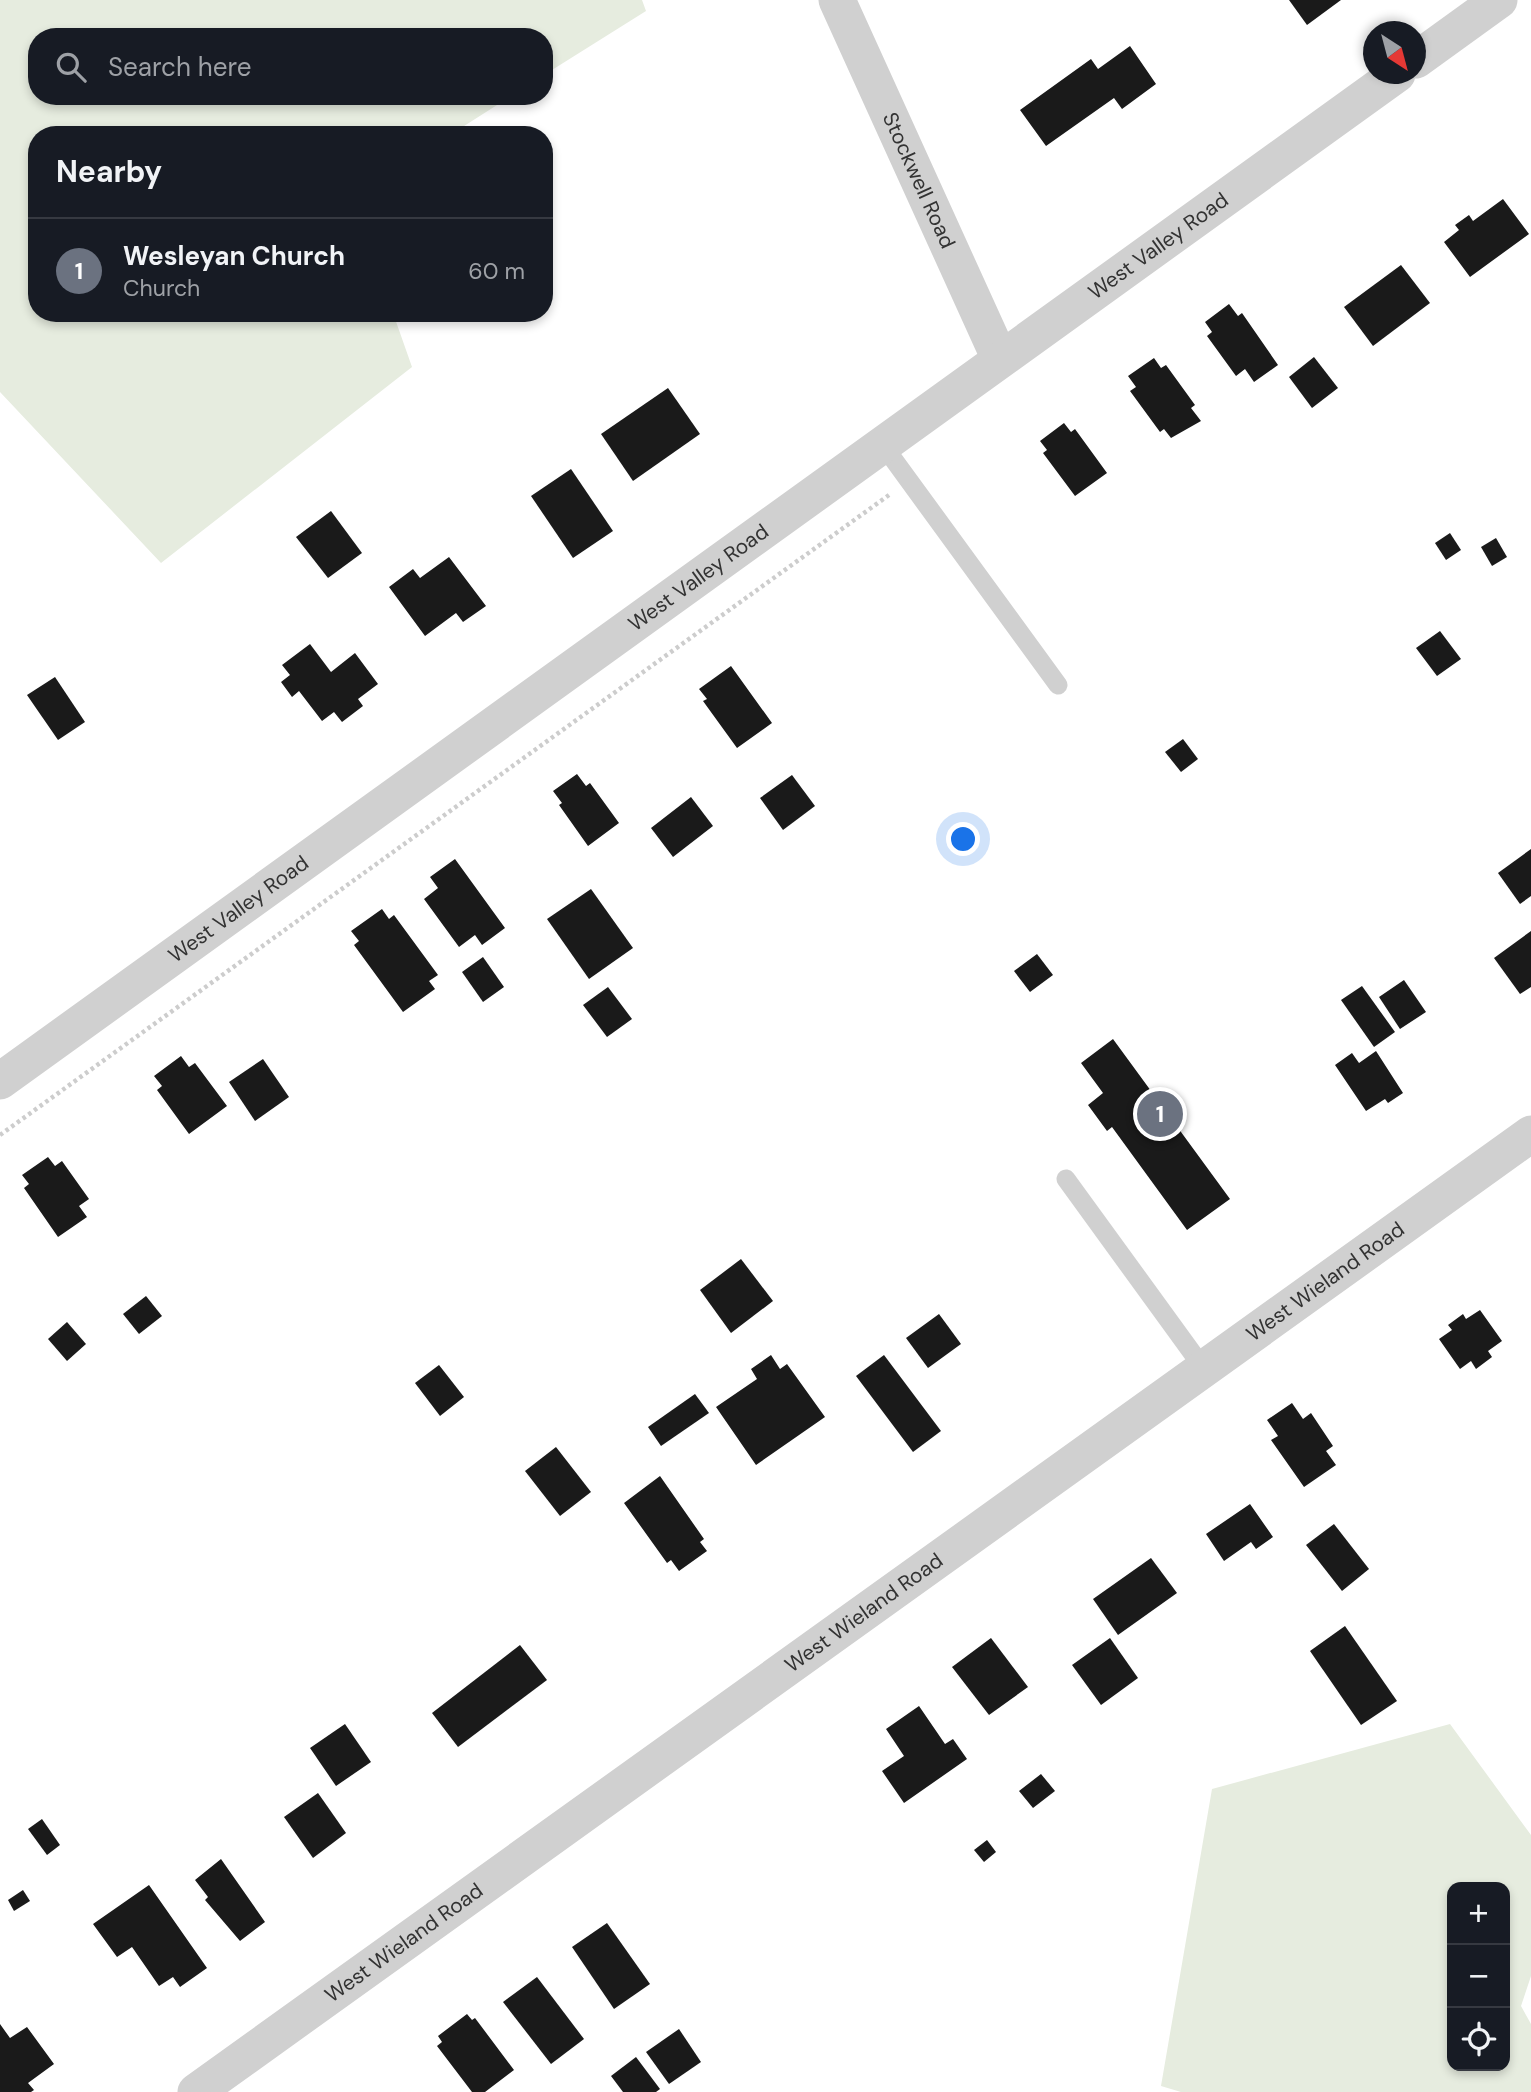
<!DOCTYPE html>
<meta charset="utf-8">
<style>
:root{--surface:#171b24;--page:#20242c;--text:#f1f3f6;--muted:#9ea1a6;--line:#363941;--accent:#e63946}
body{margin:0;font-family:"DM Sans",sans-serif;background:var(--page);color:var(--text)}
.controls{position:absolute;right:21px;bottom:21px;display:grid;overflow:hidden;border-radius:14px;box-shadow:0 4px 10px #0003}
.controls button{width:63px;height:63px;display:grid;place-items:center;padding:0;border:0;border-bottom:2px solid var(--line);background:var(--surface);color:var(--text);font:35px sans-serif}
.compass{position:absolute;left:1363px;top:21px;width:63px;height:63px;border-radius:50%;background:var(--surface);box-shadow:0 4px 10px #0003;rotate:144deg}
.you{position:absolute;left:964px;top:840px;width:24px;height:24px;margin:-18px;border:5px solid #fff;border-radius:50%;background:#1a73e8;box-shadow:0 0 0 10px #1a73e833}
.badge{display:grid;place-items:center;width:46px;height:46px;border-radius:50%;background:var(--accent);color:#fff;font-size:23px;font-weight:700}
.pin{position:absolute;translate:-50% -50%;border:4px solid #fff;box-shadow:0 2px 7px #0006}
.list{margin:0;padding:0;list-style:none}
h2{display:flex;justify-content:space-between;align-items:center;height:91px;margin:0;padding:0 28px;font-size:30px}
h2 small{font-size:23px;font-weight:400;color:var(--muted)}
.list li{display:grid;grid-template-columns:46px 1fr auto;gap:21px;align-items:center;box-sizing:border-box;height:105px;padding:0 28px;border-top:2px solid var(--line)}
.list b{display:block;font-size:26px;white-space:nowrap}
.list p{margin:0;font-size:23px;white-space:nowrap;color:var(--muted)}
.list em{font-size:23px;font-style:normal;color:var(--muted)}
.icon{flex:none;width:38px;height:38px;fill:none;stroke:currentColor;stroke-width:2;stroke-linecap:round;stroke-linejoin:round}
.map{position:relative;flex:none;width:1531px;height:2092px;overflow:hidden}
.search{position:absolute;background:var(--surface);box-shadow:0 4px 10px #0003;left:28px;top:28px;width:525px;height:77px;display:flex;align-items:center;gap:18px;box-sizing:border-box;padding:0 24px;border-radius:28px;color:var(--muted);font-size:26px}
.panel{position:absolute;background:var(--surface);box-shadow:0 4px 10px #0003;left:28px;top:126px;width:525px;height:196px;border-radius:28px}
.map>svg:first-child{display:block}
.green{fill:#e6ecdf;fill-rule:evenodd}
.building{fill:#1a1a1a}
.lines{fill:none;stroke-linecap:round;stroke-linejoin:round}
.path{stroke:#cdcdcd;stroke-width:4.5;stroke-dasharray:3.5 3.5;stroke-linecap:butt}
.lane{stroke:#d0d0d0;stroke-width:19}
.street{stroke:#d0d0d0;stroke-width:37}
.labels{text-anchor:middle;stroke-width:7;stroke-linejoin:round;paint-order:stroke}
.street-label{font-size:21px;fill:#333;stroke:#fff}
</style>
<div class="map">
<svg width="1531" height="2092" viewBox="0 0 1531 2092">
<rect width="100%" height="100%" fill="#fff"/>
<!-- green -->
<g class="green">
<path d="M0,0H642L646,11L544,75V37H37V96H511L450,135H37V313H393L412,367L161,563L0,392Z"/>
<path d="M1450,1724L1531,1835V1976L1521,2006L1531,2024V2092H1181L1161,2086L1212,1789ZM1452,1887H1505V2066H1452Z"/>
</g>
<!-- building -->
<g class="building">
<path d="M1289,0H1341L1307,25Z"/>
<path d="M1130,46L1156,84L1122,109L1114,98L1046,146L1020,110L1091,59L1098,69Z"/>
<path d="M1503,199L1529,234L1470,277L1444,242L1459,230L1455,225L1469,215L1473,221Z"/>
<path d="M1401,265L1430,303L1373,346L1344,307Z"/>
<path d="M1229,304L1238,316L1242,313L1278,365L1254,382L1245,369L1236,376L1207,336L1212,332L1205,322Z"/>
<path d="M1314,357L1338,388L1312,408L1289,377Z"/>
<path d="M1154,358L1161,368L1166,365L1195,405L1191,408L1201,421L1171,438L1164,429L1160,432L1130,391L1136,387L1128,376Z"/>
<path d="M668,388L700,434L633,481L601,434Z"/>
<path d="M1064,423L1071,432L1075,429L1107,473L1075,496L1043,453L1047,450L1040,441Z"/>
<path d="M571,469L613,531L573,558L531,496Z"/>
<path d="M331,511L362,553L328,578L296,537Z"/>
<path d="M1450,533L1461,550L1446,560L1435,543Z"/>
<path d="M1496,538L1507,557L1492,566L1481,547Z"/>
<path d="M449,557L486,606L463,622L456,613L425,636L389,587L413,569L420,578Z"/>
<path d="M1440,631L1461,659L1437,676L1416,648Z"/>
<path d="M310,644L331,672L355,653L378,684L358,699L363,706L342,722L334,712L322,721L299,691L292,697L281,682L290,675L282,665Z"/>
<path d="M731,666L772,723L737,748L703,701L707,699L699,689Z"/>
<path d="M55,677L85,722L58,740L27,695Z"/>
<path d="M1183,739L1198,759L1181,772L1165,752Z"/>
<path d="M577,774L586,786L590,783L619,823L588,846L559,805L562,803L553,791Z"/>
<path d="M792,775L815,806L783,830L760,798Z"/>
<path d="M691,797L713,826L673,857L651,828Z"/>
<path d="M1531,849V896L1520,904L1498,873Z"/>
<path d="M455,859L505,928L482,945L475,935L459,947L424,899L438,888L430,877Z"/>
<path d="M591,889L633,948L589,979L547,919Z"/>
<path d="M382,909L389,919L394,915L438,975L429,981L435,989L403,1012L354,945L359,941L351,931Z"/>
<path d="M1531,931V987L1520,994L1494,958Z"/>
<path d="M1037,954L1053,975L1030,992L1014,971Z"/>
<path d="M483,957L504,987L483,1002L462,972Z"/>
<path d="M1404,980L1426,1012L1400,1029L1379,997Z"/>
<path d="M1362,986L1395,1032L1374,1047L1341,1000Z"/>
<path d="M608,987L632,1019L607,1037L583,1005Z"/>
<path d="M1113,1039L1230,1199L1187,1230L1112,1127L1107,1131L1088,1105L1103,1093L1081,1063Z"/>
<path d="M1376,1051L1403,1093L1388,1103L1385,1099L1366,1111L1335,1065L1352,1053L1359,1063Z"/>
<path d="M181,1056L189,1067L195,1063L227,1106L189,1134L157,1090L162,1086L154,1076Z"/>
<path d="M263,1059L289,1097L255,1121L229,1082Z"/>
<path d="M48,1157L55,1166L62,1161L89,1199L79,1206L87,1217L58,1237L24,1188L29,1184L22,1175Z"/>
<path d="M741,1259L773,1301L731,1333L700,1290Z"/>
<path d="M146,1296L162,1316L139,1334L123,1314Z"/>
<path d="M1480,1310L1502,1341L1488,1351L1492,1357L1476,1369L1471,1361L1460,1369L1439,1339L1452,1330L1448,1325L1463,1314L1466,1319Z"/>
<path d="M939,1314L961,1344L928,1368L906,1338Z"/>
<path d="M67,1322L86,1344L67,1361L48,1339Z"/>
<path d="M771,1355L780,1369L787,1364L825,1417L756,1465L716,1407L757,1379L751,1369Z"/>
<path d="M884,1355L941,1431L913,1452L856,1376Z"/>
<path d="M439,1365L464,1397L440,1416L415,1383Z"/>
<path d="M695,1394L709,1413L661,1446L648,1427Z"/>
<path d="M1292,1403L1303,1419L1311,1413L1333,1446L1326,1451L1336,1465L1304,1487L1271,1440L1278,1436L1267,1420Z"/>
<path d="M556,1447L591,1492L560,1516L525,1471Z"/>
<path d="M660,1476L704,1539L700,1542L707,1551L679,1571L671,1560L667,1563L624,1503Z"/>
<path d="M1250,1504L1273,1537L1256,1549L1251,1542L1224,1561L1206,1534Z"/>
<path d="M1334,1524L1369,1569L1342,1591L1306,1545Z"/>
<path d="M1151,1558L1177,1593L1118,1635L1093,1599Z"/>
<path d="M1345,1626L1397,1701L1361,1725L1310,1651Z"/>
<path d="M991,1638L1028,1687L989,1715L952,1667Z"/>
<path d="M1110,1638L1138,1678L1101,1705L1072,1665Z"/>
<path d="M520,1645L547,1680L458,1747L432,1713Z"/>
<path d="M919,1706L945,1744L953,1739L967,1759L904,1803L882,1771L904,1756L886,1729Z"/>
<path d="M345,1724L371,1762L336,1786L310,1748Z"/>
<path d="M1041,1774L1055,1791L1033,1808L1019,1791Z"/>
<path d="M318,1793L346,1833L313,1858L284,1817Z"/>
<path d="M42,1819L60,1845L47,1855L28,1829Z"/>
<path d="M987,1840L996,1852L984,1862L974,1850Z"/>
<path d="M221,1859L265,1922L240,1941L205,1900L208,1897L195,1880Z"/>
<path d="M149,1885L207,1968L180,1987L173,1977L159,1986L132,1947L117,1957L93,1924Z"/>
<path d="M23,1890L30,1901L14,1911L8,1900Z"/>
<path d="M607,1923L650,1984L614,2009L572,1947Z"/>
<path d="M537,1977L584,2039L551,2064L503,2002Z"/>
<path d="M467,2014L472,2020L475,2018L514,2070L485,2092H472L437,2046L442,2042L438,2036Z"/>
<path d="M0,2024L10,2038L27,2027L54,2064L28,2083L34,2090L31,2092H0Z"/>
<path d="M679,2029L701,2062L669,2084L646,2052Z"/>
<path d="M636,2057L660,2089L656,2092H623L611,2076Z"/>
</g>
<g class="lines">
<!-- path -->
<path class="path" d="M0,1135L889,495"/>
<!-- lane -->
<g class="lane">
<path d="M883,445L1058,685"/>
<path d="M1066,1179L1204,1369"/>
</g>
<!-- street -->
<g class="street">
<path id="s1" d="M837,0L1000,359"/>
<path d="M1416,60L1499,0"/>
<path id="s2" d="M0,1081L1397,74"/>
<path id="s3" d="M196,2092L1531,1134"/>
</g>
</g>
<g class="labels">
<!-- street labels -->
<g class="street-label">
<text dy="7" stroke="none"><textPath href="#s1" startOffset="198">Stockwell Road</textPath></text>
<text dy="7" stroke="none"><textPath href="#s2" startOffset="1428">West Valley Road</textPath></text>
<text dy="7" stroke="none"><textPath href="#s2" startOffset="861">West Valley Road</textPath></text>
<text dy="7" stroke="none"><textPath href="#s2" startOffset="294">West Valley Road</textPath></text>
<text dy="7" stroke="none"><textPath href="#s3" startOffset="1390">West Wieland Road</textPath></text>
<text dy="7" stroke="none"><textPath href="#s3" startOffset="822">West Wieland Road</textPath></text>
<text dy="7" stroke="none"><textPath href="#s3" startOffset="256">West Wieland Road</textPath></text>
</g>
</g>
</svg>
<div class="controls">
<button>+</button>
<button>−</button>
<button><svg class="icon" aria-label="locate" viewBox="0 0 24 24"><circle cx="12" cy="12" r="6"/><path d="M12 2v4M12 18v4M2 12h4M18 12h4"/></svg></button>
</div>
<svg class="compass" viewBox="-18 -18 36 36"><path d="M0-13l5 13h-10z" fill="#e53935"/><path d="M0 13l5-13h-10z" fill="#9ea1a6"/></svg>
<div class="you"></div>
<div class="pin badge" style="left:1160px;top:1114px;background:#6b7280">1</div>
<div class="search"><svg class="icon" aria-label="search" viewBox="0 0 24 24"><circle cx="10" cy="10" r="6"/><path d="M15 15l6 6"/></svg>Search here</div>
<section class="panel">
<h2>Nearby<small></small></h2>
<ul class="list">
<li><span class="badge" style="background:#6b7280">1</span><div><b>Wesleyan Church</b><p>Church</p></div><em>60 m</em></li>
</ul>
</section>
</div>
